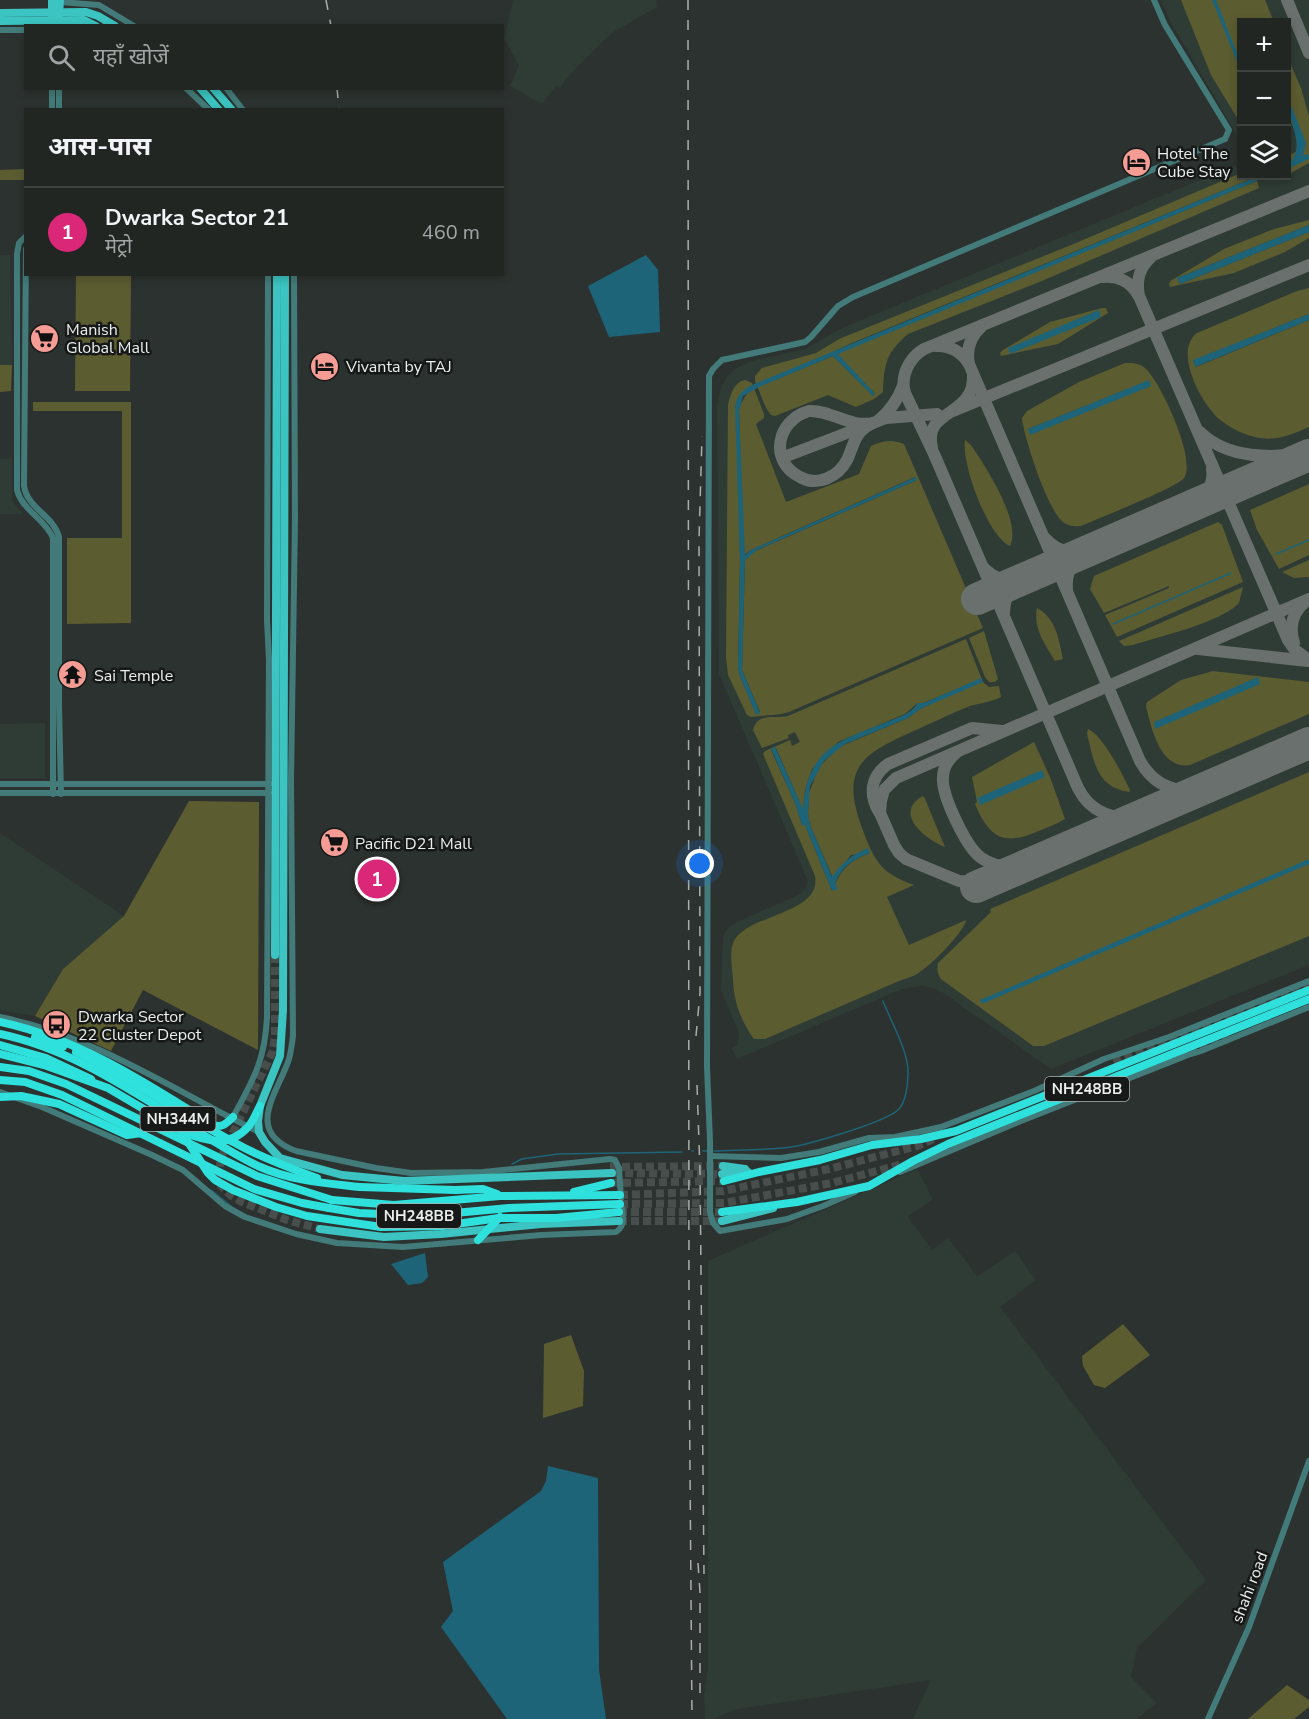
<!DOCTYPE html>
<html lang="hi">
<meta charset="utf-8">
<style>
:root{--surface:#212623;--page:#292e2b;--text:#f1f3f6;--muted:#a2a5a6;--line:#3e4341;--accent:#db2777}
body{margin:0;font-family:"Nunito Sans","Noto Sans Devanagari",sans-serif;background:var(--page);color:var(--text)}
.controls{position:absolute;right:18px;top:18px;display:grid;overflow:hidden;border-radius:0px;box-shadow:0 3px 9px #0003}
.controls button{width:54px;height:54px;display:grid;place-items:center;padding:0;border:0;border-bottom:2px solid var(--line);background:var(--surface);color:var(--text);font:30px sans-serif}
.you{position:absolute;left:700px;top:864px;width:21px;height:21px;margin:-15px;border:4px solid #fff;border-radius:50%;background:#1a73e8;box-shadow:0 0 0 9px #1a73e833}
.badge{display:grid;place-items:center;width:39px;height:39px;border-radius:50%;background:var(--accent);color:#fff;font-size:20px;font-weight:700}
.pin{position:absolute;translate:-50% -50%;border:3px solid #fff;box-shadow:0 2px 6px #0006}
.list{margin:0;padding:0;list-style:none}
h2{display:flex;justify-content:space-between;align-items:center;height:78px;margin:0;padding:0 24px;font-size:26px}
h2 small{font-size:20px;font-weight:400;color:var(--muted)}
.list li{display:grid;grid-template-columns:39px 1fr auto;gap:18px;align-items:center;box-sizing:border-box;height:90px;padding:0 24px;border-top:2px solid var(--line)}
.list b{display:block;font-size:22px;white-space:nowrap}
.list p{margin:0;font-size:20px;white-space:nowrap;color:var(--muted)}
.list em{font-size:20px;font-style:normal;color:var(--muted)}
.icon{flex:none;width:33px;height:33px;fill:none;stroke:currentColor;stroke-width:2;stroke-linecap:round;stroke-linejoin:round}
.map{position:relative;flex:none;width:1309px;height:1719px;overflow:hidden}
.search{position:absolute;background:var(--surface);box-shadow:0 3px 9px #0003;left:24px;top:24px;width:480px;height:66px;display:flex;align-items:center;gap:15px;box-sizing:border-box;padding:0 21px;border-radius:0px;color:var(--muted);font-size:22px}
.panel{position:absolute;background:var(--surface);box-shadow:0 3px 9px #0003;left:24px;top:108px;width:480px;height:168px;border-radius:0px}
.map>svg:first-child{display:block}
.built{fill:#2e3c35}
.green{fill:#5c5c31;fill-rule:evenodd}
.water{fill:#1e6478}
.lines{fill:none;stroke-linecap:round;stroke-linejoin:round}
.stream{stroke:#1e6478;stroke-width:1.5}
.taxiway{stroke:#6a706e;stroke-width:12}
.runway{stroke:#6a706e;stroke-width:32}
.major-tunnel{stroke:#484e4c;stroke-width:8;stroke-dasharray:8 4;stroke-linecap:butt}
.highway-tunnel{stroke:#484e4c;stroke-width:8;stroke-dasharray:8 4;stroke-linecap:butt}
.minor{stroke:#427b79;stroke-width:6}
.major{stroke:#3bc4c1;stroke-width:8}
.highway{stroke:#2fe1dd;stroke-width:8}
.rail{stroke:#a9aeac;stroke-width:1.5;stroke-dasharray:10 10;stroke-linecap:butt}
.highway-bridge{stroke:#2fe1dd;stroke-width:8}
.labels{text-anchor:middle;stroke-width:5;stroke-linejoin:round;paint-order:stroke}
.shield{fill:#161918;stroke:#aaafad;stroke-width:1.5}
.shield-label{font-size:15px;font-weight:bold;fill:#eaefed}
.poi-label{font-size:16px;fill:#eaefed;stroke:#161918;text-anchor:start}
.street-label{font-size:16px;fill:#eaefed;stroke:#161918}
</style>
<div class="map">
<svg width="1309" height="1719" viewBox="0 0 1309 1719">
<rect width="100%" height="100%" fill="#2c322f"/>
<!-- built -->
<g class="built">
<path d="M513,0H656L657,7L612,33L575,69L559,88L556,86L542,104L510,86L519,66L504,38Z"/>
<path d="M1161,0H1309V965L1051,1069L945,994L936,989L922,986L902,989L737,1059L732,1048L738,1044L739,1033L721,990L723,936L729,927L737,922L800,894L806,888L808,881L719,674L717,406L720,391L727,377L735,369L748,362L805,349L842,328L1241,163L1242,176H1286V22H1242L1241,142L1170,21Z"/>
<path d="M0,255H10L12,365H0Z"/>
<path d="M12,458V501L23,514H0V459Z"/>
<path d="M45,723V778H0V724Z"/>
<path d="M0,833L124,916L63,969L35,1016L0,1010Z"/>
<path d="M917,1169L933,1199L908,1217L932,1250L948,1238L977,1276L1015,1252L1036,1280L1000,1307L1206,1580L1137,1648L1131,1677L1157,1703L1137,1719H913L931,1680L733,1710L713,1719H705L704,1695L708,1668V1261Z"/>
</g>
<!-- green -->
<g class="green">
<path d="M1181,0H1265L1274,22H1242L1241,119L1239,121L1211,75Z"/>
<path d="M1286,53L1301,88L1309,116V163L1287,175V156L1300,150V145L1287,112Z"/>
<path d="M25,169V180H0V170Z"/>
<path d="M1241,173L1242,176H1256L1259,188L1037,283L908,334C886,353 884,364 883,392L874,399L856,407L828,395L775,416L771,415L766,408L755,381V376L762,368L816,353L839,339L1071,245ZM1256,177L1257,181L853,346L837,354L875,394L873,396L833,356L758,387L852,343Z"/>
<path d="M1309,220V225L1177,278L1180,284L1309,232V238L1285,252L1234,273L1170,287L1169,283L1172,280L1224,249L1274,229Z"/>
<path d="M76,275H131L130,391H75Z"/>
<path d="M1309,288V314L1193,361L1196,367L1309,320V427C1293,434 1278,441 1260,438C1246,436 1230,428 1219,419C1201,403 1173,351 1197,333L1297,291Z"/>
<path d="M1102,308H1106L1108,313L1058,344L1001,356L1000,353L1003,350L1050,322Z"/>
<path d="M1125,363C1133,363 1140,363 1146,369C1161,383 1197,460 1184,478C1178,487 1097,519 1081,526C1075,527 1068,526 1063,522C1048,511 1024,438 1022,418L1027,411L1079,382ZM1148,381L1151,386L1028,430V429Z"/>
<path d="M0,365H12L11,391L0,392Z"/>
<path d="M745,380L752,383L764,414V418L756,424L786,502L859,474L871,446C884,441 891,439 904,444L983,628L789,712C777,716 764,715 751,717L747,715L728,675L726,657L728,406C730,395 734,382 745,380ZM752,385C748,395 741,399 739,411L744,555L751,550L915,477L917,480L753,552L745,560L742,670L760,712L756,714L740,676L738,667L740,562L737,399Z"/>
<path d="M33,402H131V623L67,624V538H122V411H33Z"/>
<path d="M965,440L971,445C985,466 1022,521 1010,546C988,537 961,463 965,440Z"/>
<path d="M1309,484V555L1279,569L1257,530L1250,510Z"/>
<path d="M1218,522L1222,525L1243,582L1117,637L1105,615L1169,588V586L1104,613L1090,589L1094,576Z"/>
<path d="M1309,560V577L1294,578L1282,572Z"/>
<path d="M1243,587L1239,603C1220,623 1160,636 1133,645L1124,646L1119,641Z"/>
<path d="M1037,608C1056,618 1059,640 1063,659L1055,661C1045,644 1033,629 1037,608Z"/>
<path d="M984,631L998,679L995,682H989L985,677L969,638Z"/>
<path d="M966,639L983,682L989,687L999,686L1001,697C992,702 980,703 970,706C952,713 934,722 916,730C864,753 839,766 862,828C874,860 880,873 914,885L887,897L909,945L966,920C964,933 926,971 913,976C909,978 904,979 899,981L765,1039H754C741,1022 733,999 733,978C732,968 729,950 734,941C748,914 822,914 815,876L763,754L765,751L790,740L792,746L800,742L795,732L788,735L789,738L762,748L753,730C757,712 774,719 788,716ZM981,679L920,709L908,718L839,747L819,767L809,793L808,814L810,825L833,878L851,855L870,853C847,862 841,870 832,891L805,825H802L795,803L771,750L776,748L803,810L805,790L812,769L838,742L905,714L918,703H923Z"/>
<path d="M1213,671L1309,682V714L1190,765C1160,770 1151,727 1146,706L1147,702L1181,680Z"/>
<path d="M1088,729C1102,734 1123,775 1130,790L1129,792C1096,787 1094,761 1087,734Z"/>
<path d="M1034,742L1050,777L1065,819C1057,824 1047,827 1039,831C1004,846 990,839 975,804L977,802L972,777Z"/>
<path d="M1309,772V936L1044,1046H1033L941,979C937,973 937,970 938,963L991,912L990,909Z"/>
<path d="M923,796L925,799L945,847C926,840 892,813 923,796Z"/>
<path d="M189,801L259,802L258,1050L143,990L111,1051L35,1016L63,969L124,916Z"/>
<path d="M1123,1324L1150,1355L1105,1388L1094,1385L1083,1366L1082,1356Z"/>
<path d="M571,1335L584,1371L583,1406L543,1418L544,1344Z"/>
<path d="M1287,1685L1309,1700V1707L1294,1719H1248Z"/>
</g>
<!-- water -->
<g class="water">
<path d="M1212,0H1216L1241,63V72Z"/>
<path d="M1287,95L1306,143L1303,156L1309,154V159L1287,169V164C1309,150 1286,119 1287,95Z"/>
<path d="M1256,177L1257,181L838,354L875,394L873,396L833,356L759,387L743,396L739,411L745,555L751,550L916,477L917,480L757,550L745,560L742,670L760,713L756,715L740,676L738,667L740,562L735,406C737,396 742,390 752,385Z"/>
<path d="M1309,225V232L1180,284L1177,278Z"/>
<path d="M646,255L658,270L660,332L609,337L588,286Z"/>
<path d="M1099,310L1101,317L1010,354L1008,348Z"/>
<path d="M1309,314V320L1195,367L1193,360Z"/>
<path d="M1149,380L1151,386L1030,435L1028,429Z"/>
<path d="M1258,677L1260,684L1155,729L1154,722Z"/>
<path d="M981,678L983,682L920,709L908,718L845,744L824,761L810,786L808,814L810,825L832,877C842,863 851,855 868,848L870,853C854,859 842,866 835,883L838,889L832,891L805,825H802L795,803L771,749L775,747L803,809C807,749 838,741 887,722C899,717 911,714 918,703H924Z"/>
<path d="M1042,770L1045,777L980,805L977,798Z"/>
<path d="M1309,859V864L982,1004L980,1000Z"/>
<path d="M425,1253L428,1277L422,1283L408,1285L391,1264Z"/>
<path d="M548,1466L598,1478L599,1670L606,1719H507L441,1627L453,1611L443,1562L541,1491L546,1481Z"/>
</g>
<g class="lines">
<!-- stream -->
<g class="stream">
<path d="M1276,554L1309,540"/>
<path d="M1113,624L1231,573"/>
<path d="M692,1151H693"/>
<path d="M703,1151H707"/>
<path d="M714,1151C737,1150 760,1150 783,1148C802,1147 887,1122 899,1109C906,1101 908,1084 908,1074C909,1052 891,1022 883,1001"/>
<path d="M512,1164L522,1159L558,1154L682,1152"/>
<path d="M211,1190L231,1206"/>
</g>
<!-- taxiway -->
<g class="taxiway">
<path d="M1287,0L1309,53"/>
<path d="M1151,257C1139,268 1136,280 1139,296L1288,640L1295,650L1309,660"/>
<path d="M1103,277C1118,275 1131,282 1138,295"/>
<path d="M981,327C970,337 966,349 969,364L1140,761C1153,784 1173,793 1199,790"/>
<path d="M935,346C950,345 961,351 969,364"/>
<path d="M809,411C832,410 849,428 873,423C867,426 862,429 858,435C853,442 851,452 847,460C838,477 817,487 800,477C768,461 777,420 809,411Z"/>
<path d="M953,411L1309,265"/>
<path d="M879,420C890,411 898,399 903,386"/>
<path d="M1200,432C1227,459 1273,459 1309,452"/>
<path d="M932,447C922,409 976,417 973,374"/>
<path d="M784,457L886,418L937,414"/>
<path d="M1189,507C1203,499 1215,487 1212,469"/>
<path d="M1046,539C1057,551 1069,554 1085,551"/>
<path d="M983,567C994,579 1006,582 1021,578"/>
<path d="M1067,590C1065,572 1073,562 1085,551"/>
<path d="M1004,614C1004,596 1011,586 1026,577"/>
<path d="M1294,643C1289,627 1292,613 1305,602"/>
<path d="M1198,649L1308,661"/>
<path d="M956,753C949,759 943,767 943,777C941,795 966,846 980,857C992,866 1006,868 1020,868"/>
<path d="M879,812C869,795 870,777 888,764L972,728L1002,731"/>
<path d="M1138,817C1112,820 1090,812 1078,788L934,454L905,393C900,376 909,358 924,349L1309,191"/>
<path d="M986,883L959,881L906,859L899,853L894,845L880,813L881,801L884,790L896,778L1309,599"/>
</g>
<!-- runway -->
<g class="runway">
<path d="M977,599L1309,455"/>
<path d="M976,887L1309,743"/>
</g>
<!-- major-tunnel -->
<g class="major-tunnel">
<path d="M275,955V1035L273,1051L221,1157L219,1173L221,1186L230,1195L242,1202L287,1220L320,1229"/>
<path d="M610,1167L723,1166"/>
<path d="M613,1173L722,1174"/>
<path d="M619,1221H722"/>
</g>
<!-- highway-tunnel -->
<g class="highway-tunnel">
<path d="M1189,1052L1230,1036"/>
<path d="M1114,1063L1309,984"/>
<path d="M611,1183L724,1181"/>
<path d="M620,1195L723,1191L829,1169L917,1146L936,1138"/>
<path d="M620,1204L724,1203L832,1183L903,1164"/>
<path d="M619,1212H722"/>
</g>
<!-- minor -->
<g class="minor">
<path d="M60,2L99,5L134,26"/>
<path d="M0,30H26"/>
<path d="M52,88V110"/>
<path d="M186,88L209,110"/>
<path d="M226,88L243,110"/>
<path d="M59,110V88"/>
<path d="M26,236L19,243L17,254V490C22,510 45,519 53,538V794"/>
<path d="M26,249L24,486C27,508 54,516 59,537V704L61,794"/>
<path d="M294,274L295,520L291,780L293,1036C292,1043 291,1052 289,1059C278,1093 243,1131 296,1151L376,1168L411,1173L483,1172L610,1159L615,1160L619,1168L621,1198"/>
<path d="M0,784H269"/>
<path d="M0,793H269"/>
<path d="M0,1017C95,1036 173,1090 259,1132"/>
<path d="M1185,1056L1201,1051L1309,1007"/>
<path d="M0,1092L42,1107L152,1155L183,1170L225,1206L245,1217L296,1234L337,1243L403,1247L541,1235L616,1232C625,1226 623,1218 622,1208"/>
<path d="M233,1117C253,1080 265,1061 267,1017L269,660L267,620L268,274"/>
<path d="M710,1156L781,1158L819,1152L869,1138L895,1137L941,1127L1034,1091L1104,1059L1169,1037L1309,981"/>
<path d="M900,1172L1016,1123L1183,1057L1185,1054L1183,1050"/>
<path d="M855,1192L823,1206L787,1219L720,1231L713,1223L710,1212V1141L707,1067L709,376L713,369L722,360L805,342L811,337L838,306L853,297L1225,139L1229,130L1165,25L1154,0"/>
<path d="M1208,1719L1249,1627L1309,1461"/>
</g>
<!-- major -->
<g class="major">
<path d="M52,0V16"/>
<path d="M0,13L86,12L98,16L115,26"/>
<path d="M59,16L60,0"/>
<path d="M0,21L84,20L96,26"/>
<path d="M200,88L219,110"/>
<path d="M213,88L232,110"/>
<path d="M285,274L283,1010L280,1056L260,1106L258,1121L259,1132L265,1142L280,1158L342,1175L404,1181L612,1173"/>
<path d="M275,955L277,274"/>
<path d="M723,1166L745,1169"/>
<path d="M722,1174L748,1172"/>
<path d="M722,1221L773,1208"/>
<path d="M320,1229L384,1237L441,1234L541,1224L619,1221"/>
</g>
<!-- highway -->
<g class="highway">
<path d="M0,1022C79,1039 145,1082 213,1125C222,1128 226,1124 233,1117"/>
<path d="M35,1037L63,1047"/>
<path d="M0,1045L46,1058L91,1079"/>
<path d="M0,1054L44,1065L108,1088L181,1131L208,1173L215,1180L233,1190L276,1207L307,1216L381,1227L442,1226L499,1218H556L619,1212"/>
<path d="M183,1132C206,1141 229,1148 248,1127C253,1122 256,1113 260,1106"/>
<path d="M724,1181L759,1172L820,1160L872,1145L921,1139L956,1131L1309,990"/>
<path d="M360,1187L455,1190L483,1189L497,1194"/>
<path d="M574,1192L611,1183"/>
<path d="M332,1200L394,1205L500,1196L620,1195"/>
<path d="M329,1208L359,1213L422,1216L509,1208L620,1204"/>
<path d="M722,1212L797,1202L869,1186L913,1161L948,1144L1309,999"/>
<path d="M478,1240L500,1217"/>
</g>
<!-- rail -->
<g class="rail">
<path d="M326,0L331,26"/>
<path d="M688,0L689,1345L692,1719"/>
<path d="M337,88L339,110"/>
<path d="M696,1036L700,993L699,539L702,436"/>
<path d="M697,1085L700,1171L704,1574"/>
<path d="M698,1563L700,1592V1695"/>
</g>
<!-- highway-bridge -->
<g class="highway-bridge">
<path d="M0,1034C62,1047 115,1080 168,1113C198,1131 227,1151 258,1166C291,1181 326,1183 360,1187"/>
<path d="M76,1052C132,1079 182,1115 237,1144C262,1158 290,1168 317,1178"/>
<path d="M0,1067L29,1071L66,1084L257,1176L332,1200"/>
<path d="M0,1080L25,1082L62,1095L254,1189L302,1203L329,1208"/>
<path d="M0,1097L21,1096L59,1104L127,1135L142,1133"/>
</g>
</g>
<!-- icons -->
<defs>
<symbol id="hotel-disc" viewBox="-11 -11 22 22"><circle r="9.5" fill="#f59c95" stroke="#161918"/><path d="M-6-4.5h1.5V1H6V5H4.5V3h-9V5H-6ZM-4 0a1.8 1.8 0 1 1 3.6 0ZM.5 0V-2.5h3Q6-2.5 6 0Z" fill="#111"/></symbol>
<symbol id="supermarket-disc" viewBox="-11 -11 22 22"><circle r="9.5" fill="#f59c95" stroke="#161918"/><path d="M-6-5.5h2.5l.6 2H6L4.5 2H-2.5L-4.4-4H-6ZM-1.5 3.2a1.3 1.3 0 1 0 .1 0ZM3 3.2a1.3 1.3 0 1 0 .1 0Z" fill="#111"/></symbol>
<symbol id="temple-disc" viewBox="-11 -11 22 22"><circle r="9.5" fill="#f59c95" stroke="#161918"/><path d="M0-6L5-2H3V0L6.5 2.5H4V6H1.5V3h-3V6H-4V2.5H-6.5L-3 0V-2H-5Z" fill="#111"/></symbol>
<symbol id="bus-disc" viewBox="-11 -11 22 22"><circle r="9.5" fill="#f59c95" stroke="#161918"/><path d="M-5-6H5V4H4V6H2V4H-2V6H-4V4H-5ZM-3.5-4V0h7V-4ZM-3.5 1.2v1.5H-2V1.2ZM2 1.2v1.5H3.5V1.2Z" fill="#111"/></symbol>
</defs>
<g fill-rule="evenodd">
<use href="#hotel-disc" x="1120" y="146" width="33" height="33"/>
<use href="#supermarket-disc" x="28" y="322" width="33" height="33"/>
<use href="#hotel-disc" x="308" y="350" width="33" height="33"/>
<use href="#temple-disc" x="56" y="658" width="33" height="33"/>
<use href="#supermarket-disc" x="318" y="826" width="33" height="33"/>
<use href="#bus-disc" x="40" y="1008" width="33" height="33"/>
</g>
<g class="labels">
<!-- shield labels -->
<g class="shield">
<rect x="1045" y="1077" width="84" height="24" rx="4.5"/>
<rect x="140.5" y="1107" width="75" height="24" rx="4.5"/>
<rect x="377" y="1204" width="84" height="24" rx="4.5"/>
</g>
<g class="shield-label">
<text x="1087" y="1094">NH248BB</text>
<text x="178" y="1124">NH344M</text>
<text x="419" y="1221">NH248BB</text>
</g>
<!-- poi labels -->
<g class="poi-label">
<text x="1157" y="159">Hotel The<tspan x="1157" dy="18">Cube Stay</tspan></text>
<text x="66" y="335">Manish<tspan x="66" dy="18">Global Mall</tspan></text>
<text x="346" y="372">Vivanta by TAJ</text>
<text x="94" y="681">Sai Temple</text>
<text x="355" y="849">Pacific D21 Mall</text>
<text x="78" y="1022">Dwarka Sector<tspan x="78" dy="18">22 Cluster Depot</tspan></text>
</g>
<!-- street labels -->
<g class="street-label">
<text transform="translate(1249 1587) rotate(-69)" y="6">shahi road</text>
</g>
</g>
</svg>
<div class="controls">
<button>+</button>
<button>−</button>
<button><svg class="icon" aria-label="layers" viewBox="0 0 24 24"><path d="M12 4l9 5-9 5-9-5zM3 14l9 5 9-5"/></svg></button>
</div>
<div class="you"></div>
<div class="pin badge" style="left:377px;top:879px">1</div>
<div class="search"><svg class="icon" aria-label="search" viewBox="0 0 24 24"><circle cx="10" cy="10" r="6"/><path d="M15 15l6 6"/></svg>यहाँ खोजें</div>
<section class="panel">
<h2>आस-पास<small></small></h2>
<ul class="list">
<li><span class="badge">1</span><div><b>Dwarka Sector 21</b><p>मेट्रो</p></div><em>460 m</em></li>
</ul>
</section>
</div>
